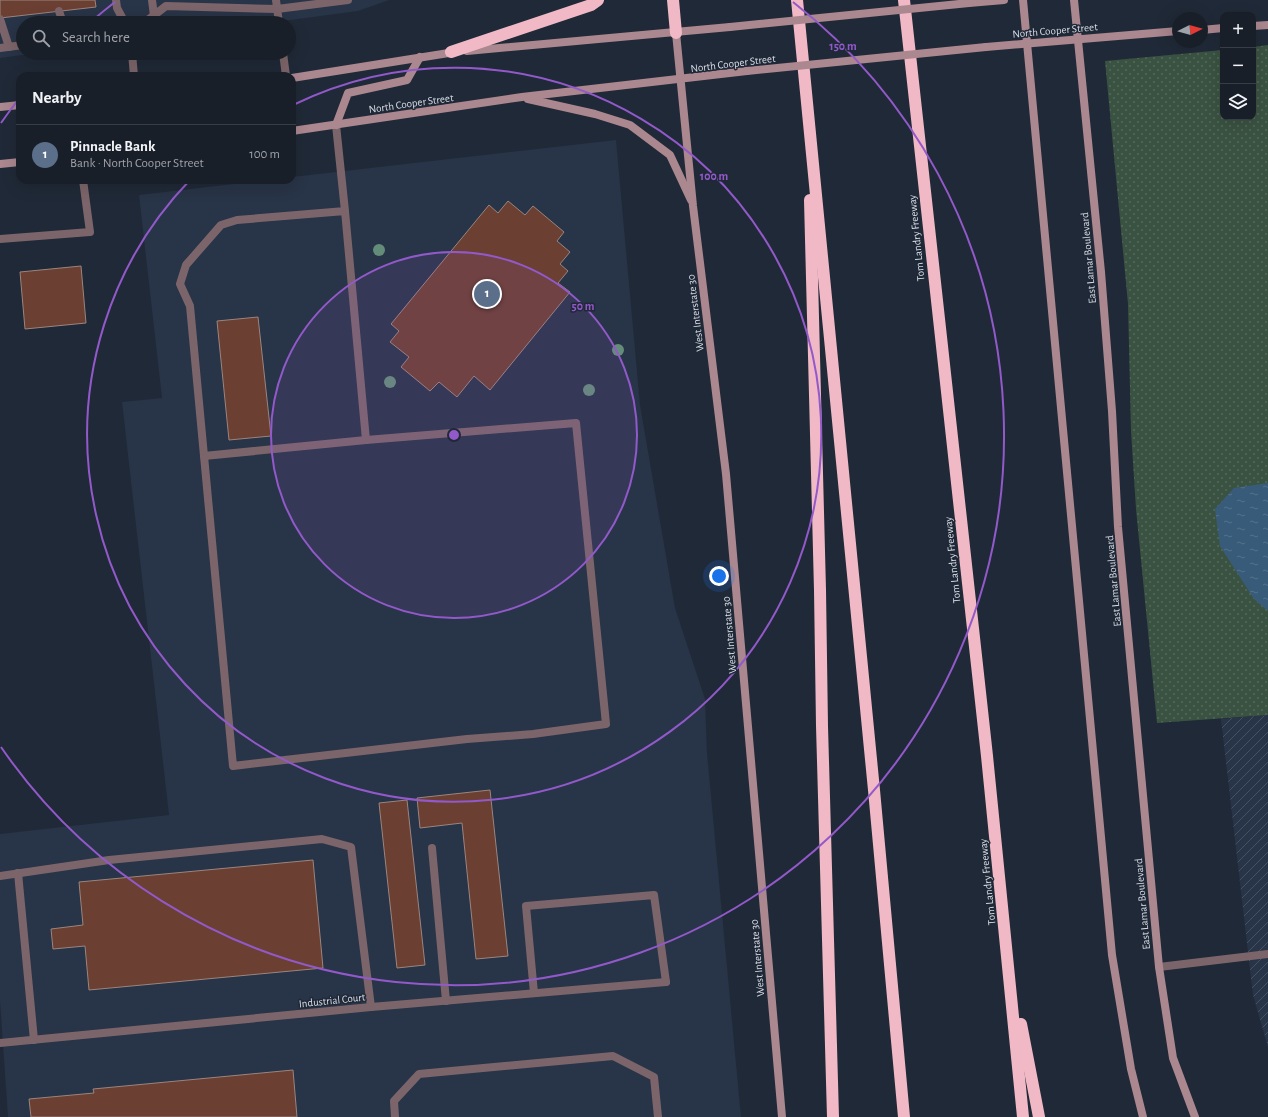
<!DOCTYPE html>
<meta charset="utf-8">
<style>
:root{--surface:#181f29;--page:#212731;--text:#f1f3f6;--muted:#9fa2a8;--line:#363d46;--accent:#76d25a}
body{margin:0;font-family:"Alegreya Sans",sans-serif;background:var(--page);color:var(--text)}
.controls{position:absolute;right:12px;top:12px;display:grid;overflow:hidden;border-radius:8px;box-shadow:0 4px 16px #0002}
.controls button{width:36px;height:36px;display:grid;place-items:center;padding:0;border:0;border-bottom:1px solid var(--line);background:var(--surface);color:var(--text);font:20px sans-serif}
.compass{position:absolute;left:1172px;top:12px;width:36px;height:36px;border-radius:50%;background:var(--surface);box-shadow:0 4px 16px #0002;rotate:84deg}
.you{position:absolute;left:719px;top:576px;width:14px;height:14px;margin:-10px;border:3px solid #fff;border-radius:50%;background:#1a73e8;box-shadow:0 0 0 6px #1a73e833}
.badge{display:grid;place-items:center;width:26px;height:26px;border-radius:50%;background:var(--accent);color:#fff;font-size:13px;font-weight:700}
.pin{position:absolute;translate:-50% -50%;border:2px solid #fff;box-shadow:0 1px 4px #0006}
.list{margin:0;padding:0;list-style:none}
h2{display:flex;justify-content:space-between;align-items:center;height:52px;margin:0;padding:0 16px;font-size:17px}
h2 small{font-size:13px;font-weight:400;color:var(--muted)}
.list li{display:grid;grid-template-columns:26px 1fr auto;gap:12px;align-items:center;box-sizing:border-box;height:60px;padding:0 16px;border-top:1px solid var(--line)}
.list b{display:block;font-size:15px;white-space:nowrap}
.list p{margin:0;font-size:13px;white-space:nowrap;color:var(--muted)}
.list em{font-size:13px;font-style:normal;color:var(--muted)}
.icon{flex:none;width:22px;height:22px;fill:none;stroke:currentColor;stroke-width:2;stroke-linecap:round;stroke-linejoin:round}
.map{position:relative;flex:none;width:1268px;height:1117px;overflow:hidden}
.search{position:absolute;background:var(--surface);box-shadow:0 4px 16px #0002;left:16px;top:16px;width:280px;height:44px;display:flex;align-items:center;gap:10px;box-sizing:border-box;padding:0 14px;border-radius:22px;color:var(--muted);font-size:15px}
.panel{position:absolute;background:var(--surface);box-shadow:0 4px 16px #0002;left:16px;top:72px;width:280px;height:112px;border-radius:12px}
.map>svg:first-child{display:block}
.built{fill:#283447}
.industrial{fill:url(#industrial-furrows)}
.grass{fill:url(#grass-dots)}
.water{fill:url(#water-ripples)}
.building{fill:#6b3f32;stroke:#9b857e}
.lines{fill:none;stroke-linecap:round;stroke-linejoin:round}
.service{stroke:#7c656a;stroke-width:8}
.minor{stroke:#7c656a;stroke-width:8}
.secondary{stroke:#ab878f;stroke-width:8}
.motorway{stroke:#f0b9c5;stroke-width:12}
.secondary-bridge{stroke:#ab878f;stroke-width:8}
.tree{fill:#638d78}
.ring{fill:none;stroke:#9259ca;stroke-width:2}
.labels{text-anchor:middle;stroke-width:3;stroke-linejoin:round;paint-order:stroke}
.street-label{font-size:11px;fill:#d9dfe9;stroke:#202937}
.centre{fill:#9259ca;stroke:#202937;stroke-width:2}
.ring-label{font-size:12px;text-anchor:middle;font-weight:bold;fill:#9259ca;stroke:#202937;stroke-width:3;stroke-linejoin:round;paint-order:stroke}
</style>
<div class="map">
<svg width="1268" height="1117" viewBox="0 0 1268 1117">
<defs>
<pattern id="industrial-furrows" width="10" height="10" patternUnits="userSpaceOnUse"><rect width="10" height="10" fill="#283447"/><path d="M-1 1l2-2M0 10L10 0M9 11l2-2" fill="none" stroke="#475162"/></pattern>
<pattern id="grass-dots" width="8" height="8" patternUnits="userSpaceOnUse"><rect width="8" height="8" fill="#3a5241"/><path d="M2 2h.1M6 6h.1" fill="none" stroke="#566a5c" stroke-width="1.8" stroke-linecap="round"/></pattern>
<pattern id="water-ripples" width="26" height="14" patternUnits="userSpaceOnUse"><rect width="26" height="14" fill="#385b7a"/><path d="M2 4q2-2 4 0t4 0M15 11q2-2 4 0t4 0" fill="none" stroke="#54728d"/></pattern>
</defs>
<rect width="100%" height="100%" fill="#202937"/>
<!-- built -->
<g class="built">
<path d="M0,0H389L358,11L268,23H23V53H37L0,58Z"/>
<path d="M616,140L640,405L675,608L705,699L707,753L741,1117H8L0,1001V834L169,815L122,402L162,398L139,195L268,180H292V177Z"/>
</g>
<!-- industrial -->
<path class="industrial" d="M1268,715V1047L1253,995L1221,719Z"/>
<!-- grass -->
<path class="grass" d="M1268,45V715L1157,723L1136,509L1131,431L1128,304L1105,61L1223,50V117H1253V47Z"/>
<!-- water -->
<path class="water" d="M1268,483V611L1254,599L1220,546L1215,509L1234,488Z"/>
<!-- building -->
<g class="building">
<path d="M0,0H95L96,7L0,18Z"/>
<path d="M508,201L525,215L533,206L564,232L557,241L570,252L560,264L568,271L558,283L570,292L490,390L474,376L457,397L439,382L430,391L401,367L409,357L390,342L399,331L391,324L489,205L498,213Z"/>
<path d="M81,266L86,323L25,329L20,272Z"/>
<path d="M258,317L271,436L229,440L217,321Z"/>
<path d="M490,790L508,956L476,959L462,823L420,828L417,798Z"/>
<path d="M407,800L425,965L397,968L379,803Z"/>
<path d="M313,860L323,968L89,990L85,946L53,949L51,929L83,925L79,882Z"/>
<path d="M293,1070L297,1117H31L29,1099L94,1093L93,1089Z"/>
</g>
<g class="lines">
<!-- service -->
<g class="service">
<path d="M116,0L117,8L125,23"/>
<path d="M152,0L154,16"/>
<path d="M276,0L279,23"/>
<path d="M59,11L63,23"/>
<path d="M0,19L9,47"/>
<path d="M144,23L166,6L277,9L348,0"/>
<path d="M0,48L23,45"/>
<path d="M132,53L134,76"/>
<path d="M283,53L286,76"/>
<path d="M336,125L345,211L237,220L221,225L186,265L180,284L190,306L233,766L467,739L533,734L606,724L576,423L366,440L345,211"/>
<path d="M0,239L90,232L83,180"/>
<path d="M204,456L366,440"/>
<path d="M432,848L446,1001"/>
<path d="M18,873L34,1040"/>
<path d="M0,876L109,860L322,839L351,847L371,1007"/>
<path d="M1159,967L1268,954"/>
<path d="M534,993L526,906L654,895L666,982"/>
<path d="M395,1117L394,1101L419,1074L613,1056L654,1077L658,1117"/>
</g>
<!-- minor -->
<path class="minor" d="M0,1043L371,1007L666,982"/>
<!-- secondary -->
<g class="secondary">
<path d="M1023,0L1112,955L1131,1069L1143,1117"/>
<path d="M1074,0L1101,272L1112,411L1118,527L1159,967L1173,1058L1195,1117"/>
<path d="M969,3L1004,0"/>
<path d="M1253,26L1268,25"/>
<path d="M1202,30L1223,28"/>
<path d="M676,33L693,206L726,474L782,1117"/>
<path d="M986,47L1178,31"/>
<path d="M467,51L730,27"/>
<path d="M292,78L455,52"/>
<path d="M528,99L595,114L630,125L670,155L691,200"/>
<path d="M0,107L20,105"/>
<path d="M336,125L348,93L407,80L420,57"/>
<path d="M292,131L522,97L747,71"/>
<path d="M0,164L20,162"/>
</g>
<!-- motorway -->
<g class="motorway">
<path d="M673,0L676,33"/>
<path d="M797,0L874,790L904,1117"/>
<path d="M904,0L987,756L1023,1117"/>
<path d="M451,52L591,5L598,0"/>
<path d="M810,200L820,590L822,726L833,1117"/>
<path d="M1021,1024L1039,1117"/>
</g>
<!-- secondary-bridge -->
<g class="secondary-bridge">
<path d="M730,27L969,3"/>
<path d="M747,71L986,47"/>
</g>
</g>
<!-- trees -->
<g class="tree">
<circle cx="379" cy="250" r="6"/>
<circle cx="618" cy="350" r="6"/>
<circle cx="390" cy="382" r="6"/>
<circle cx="589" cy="390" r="6"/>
</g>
<!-- distance rings -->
<circle cx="454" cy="435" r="183" fill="#9259ca" fill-opacity=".12"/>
<g class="ring">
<circle cx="454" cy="435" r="183"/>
<path d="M293 105A367 367 0 1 1 190 180"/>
<path d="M1 123A550 550 0 0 1 18 100M93 20A550 550 0 0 1 115 2M793 2A550 550 0 1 1 1 747"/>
</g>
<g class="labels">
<!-- street labels -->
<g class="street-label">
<text transform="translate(1055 30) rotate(-5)" y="4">North Cooper Street</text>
<text transform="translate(733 63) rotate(-7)" y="4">North Cooper Street</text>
<text transform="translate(411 103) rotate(-8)" y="4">North Cooper Street</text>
<text transform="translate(916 238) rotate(-96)" y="4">Tom Landry Freeway</text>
<text transform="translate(1088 258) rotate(-95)" y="4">East Lamar Boulevard</text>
<text transform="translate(695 313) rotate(-97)" y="4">West Interstate 30</text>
<text transform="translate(952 560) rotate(-96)" y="4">Tom Landry Freeway</text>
<text transform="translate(1113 581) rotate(-95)" y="4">East Lamar Boulevard</text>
<text transform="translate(729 635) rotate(-95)" y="4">West Interstate 30</text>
<text transform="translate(987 882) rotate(-96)" y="4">Tom Landry Freeway</text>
<text transform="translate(1142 904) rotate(-95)" y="4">East Lamar Boulevard</text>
<text transform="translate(757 958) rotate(-95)" y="4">West Interstate 30</text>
<text transform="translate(332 1000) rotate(-6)" y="4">Industrial Court</text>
</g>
</g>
<circle cx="454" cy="435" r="6" class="centre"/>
<g class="ring-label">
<text x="843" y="50">150 m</text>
<text x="714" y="180">100 m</text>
<text x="583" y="310">50 m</text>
</g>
</svg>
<div class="controls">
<button>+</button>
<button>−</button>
<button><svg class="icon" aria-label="layers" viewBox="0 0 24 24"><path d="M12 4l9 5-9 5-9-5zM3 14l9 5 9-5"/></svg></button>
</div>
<svg class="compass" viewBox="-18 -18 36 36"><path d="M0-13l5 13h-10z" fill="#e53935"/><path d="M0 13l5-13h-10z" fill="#9fa2a8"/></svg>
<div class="you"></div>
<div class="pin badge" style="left:487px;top:294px;background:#5c6f8a">1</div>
<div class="search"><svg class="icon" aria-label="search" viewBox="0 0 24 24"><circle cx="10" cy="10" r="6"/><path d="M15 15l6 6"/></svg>Search here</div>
<section class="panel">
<h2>Nearby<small></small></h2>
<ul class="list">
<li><span class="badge" style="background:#5c6f8a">1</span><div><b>Pinnacle Bank</b><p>Bank · North Cooper Street</p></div><em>100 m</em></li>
</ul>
</section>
</div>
